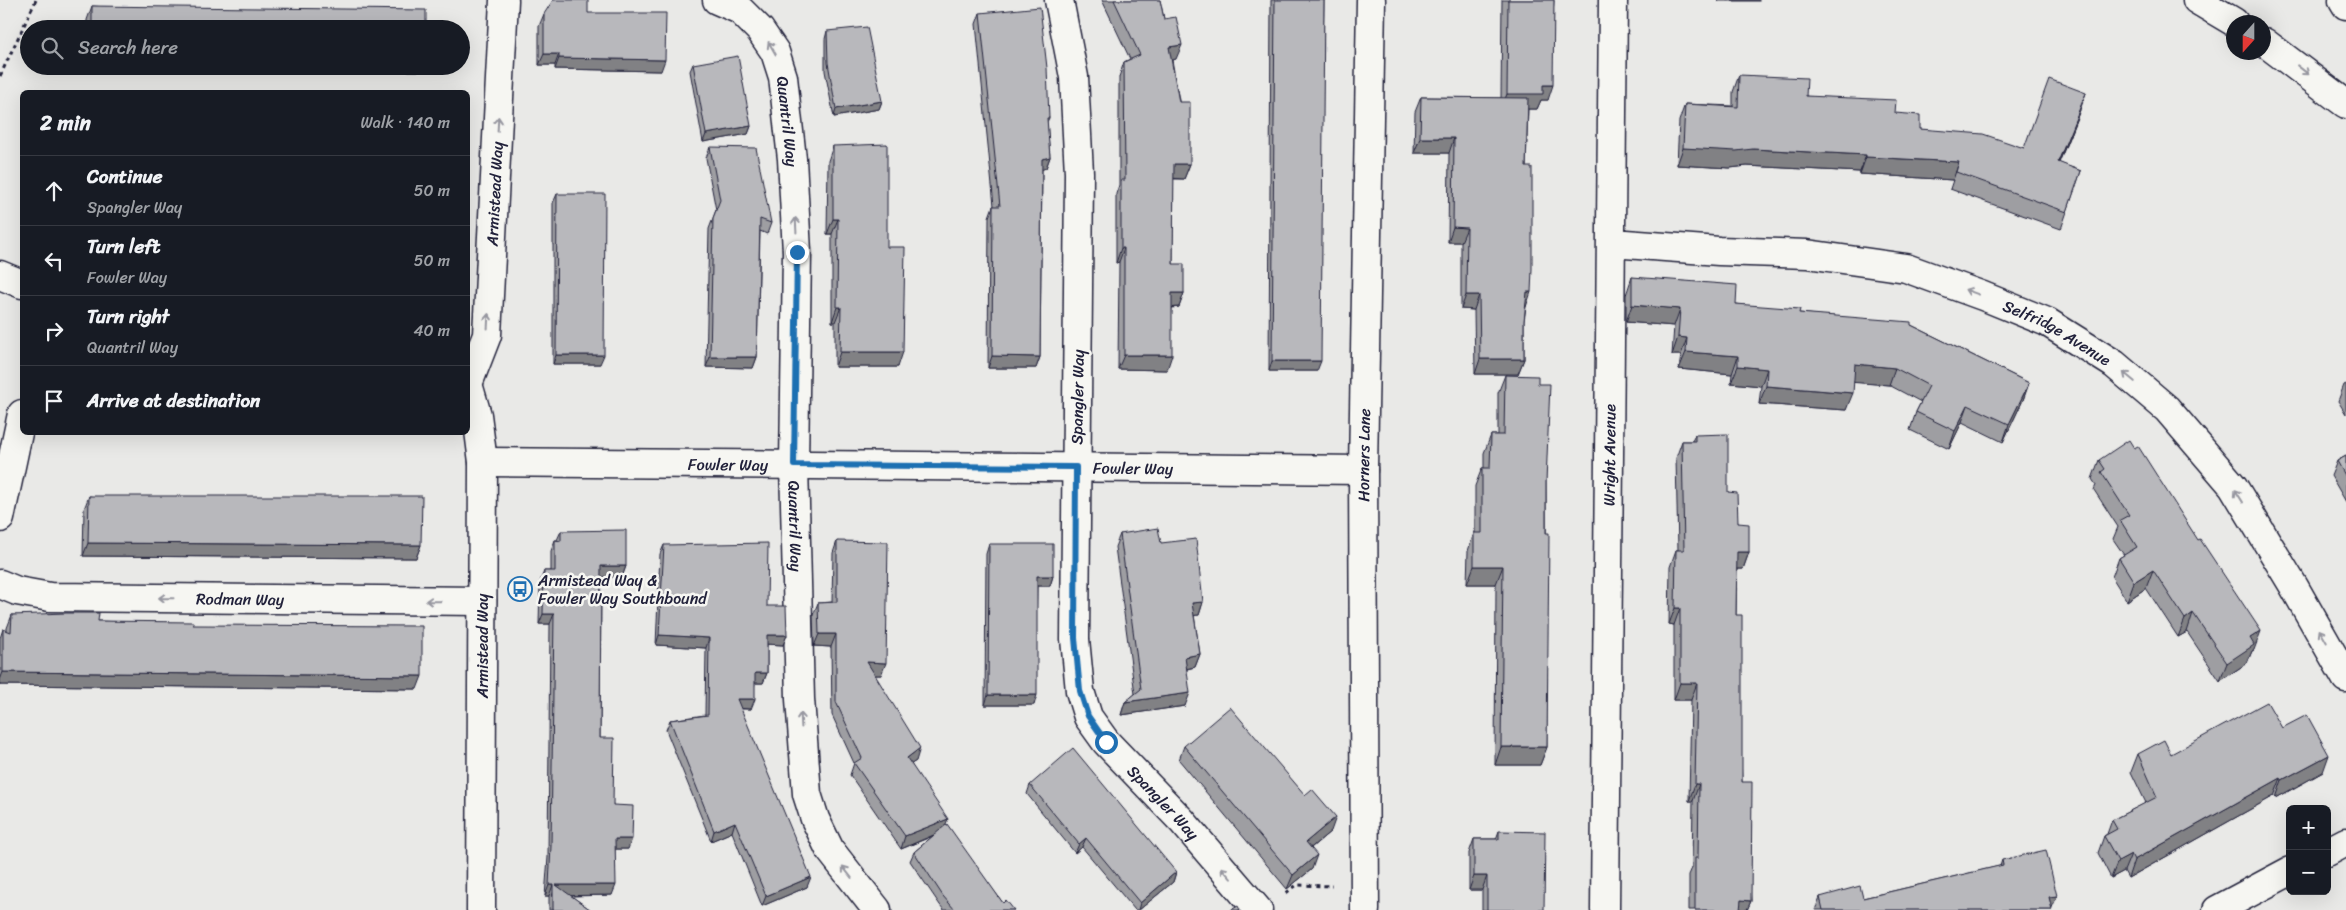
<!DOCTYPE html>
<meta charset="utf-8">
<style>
:root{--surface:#171b24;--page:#242831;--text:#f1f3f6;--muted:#9ea1a6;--line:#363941}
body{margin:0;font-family:Sriracha,sans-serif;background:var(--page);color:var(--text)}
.controls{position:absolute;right:15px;bottom:15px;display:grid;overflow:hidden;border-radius:8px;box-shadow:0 5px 20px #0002}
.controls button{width:45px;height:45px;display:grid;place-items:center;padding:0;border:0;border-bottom:1px solid var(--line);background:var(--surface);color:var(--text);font:25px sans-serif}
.compass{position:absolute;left:2226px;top:15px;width:45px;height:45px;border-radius:50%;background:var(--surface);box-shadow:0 5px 20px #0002;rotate:201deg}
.stop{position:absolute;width:15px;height:15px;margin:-11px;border:4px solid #1f6fb2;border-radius:50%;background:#fff}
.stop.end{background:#1f6fb2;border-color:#fff;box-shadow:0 1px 5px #0008}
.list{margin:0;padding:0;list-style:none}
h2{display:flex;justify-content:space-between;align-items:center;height:65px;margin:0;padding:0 20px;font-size:21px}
h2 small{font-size:16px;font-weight:400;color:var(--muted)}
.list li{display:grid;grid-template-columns:32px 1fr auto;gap:15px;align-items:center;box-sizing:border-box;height:70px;padding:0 20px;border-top:1px solid var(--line)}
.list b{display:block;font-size:19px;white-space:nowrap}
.list p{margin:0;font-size:16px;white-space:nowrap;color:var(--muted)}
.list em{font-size:16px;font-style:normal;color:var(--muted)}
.icon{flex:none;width:28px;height:28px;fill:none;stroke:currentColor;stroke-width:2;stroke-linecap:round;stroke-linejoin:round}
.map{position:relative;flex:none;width:2346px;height:910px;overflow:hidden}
.search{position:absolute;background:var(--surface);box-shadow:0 5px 20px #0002;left:20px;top:20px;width:450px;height:55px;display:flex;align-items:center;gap:12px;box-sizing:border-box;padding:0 18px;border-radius:28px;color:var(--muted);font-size:19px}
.panel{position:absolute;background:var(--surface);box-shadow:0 5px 20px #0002;left:20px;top:90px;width:450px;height:345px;border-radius:8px}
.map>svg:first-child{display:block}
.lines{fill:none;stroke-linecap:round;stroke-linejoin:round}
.street-casing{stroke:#22223b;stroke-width:31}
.primary-casing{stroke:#22223b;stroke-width:31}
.path{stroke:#22223b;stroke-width:3;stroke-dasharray:4 4;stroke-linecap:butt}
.street{stroke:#f6f6f2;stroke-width:28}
.primary{stroke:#f6f6f2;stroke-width:28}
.wall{fill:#9e9ea2;stroke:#22223b}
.shaded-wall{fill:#818184;stroke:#22223b}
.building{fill:#b8b8bc;stroke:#22223b}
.oneway{stroke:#9797a0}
.route{stroke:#1f6fb2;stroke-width:6}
.labels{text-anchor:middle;stroke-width:5;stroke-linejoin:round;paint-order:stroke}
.street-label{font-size:16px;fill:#22223b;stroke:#f6f6f2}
.poi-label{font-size:16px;fill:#22223b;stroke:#f6f6f2;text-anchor:start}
</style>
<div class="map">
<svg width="2346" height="910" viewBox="0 0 2346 910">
<rect width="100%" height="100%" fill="#e9e9e7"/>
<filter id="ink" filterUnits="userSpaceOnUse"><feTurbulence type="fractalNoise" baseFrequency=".02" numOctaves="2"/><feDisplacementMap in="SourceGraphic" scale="10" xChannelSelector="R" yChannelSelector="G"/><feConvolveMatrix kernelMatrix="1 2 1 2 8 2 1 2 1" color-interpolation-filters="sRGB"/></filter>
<g filter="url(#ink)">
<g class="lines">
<defs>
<g id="street">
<path id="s1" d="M717,0L740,10L760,30L775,52L783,77L792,159L797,252L794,465L800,699L807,794L815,819L830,850L877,910"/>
<path id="s2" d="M1059,0L1074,77L1079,173L1075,639L1080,691L1088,717L1106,742L1182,821L1258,910"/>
<path id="s3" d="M1612,243L1719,251L1807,254L1906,268L1983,296L2047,322L2114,364L2167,409L2233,486L2293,585L2346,678"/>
<path d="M0,275L22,284"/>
<path d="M468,384L477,415L483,462L481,910"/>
<path id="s4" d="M468,384L487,335L504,0"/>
<path id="s5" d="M483,462L1363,470"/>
<path d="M0,518L22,414"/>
<path id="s6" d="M0,584L17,591L50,597L482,601"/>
<path d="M2327,852L2346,842"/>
<path id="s7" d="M1365,910L1363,470L1371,0"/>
<path id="s8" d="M1605,910L1613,0"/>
<path d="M2217,910L2290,871"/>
</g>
<g id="primary">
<path d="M2197,0L2234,22"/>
<path d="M2343,0L2346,5"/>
<path d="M2264,42L2346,104"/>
</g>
</defs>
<!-- street casing -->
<use href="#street" class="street-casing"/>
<!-- primary casing -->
<use href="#primary" class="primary-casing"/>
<!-- path -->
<g class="path">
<path d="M0,76L36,0"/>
<path d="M1286,893L1297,885L1332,886"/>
</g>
<!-- street -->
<use href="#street" class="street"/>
<!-- primary -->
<use href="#primary" class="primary"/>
</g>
<!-- wall -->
<g class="wall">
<path d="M1102,0H1160L1164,19L1176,59L1172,60L1190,164L1184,179H1173V264L1184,293L1179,307L1172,308L1167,370L1118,369L1119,262L1116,263V194L1119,185V77L1124,62L1130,59Z"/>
<path d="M1271,0H1324L1317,371H1269Z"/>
<path d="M1502,0H1554L1548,100H1541L1537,109H1528L1526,167V307L1524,321V359L1518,374H1475L1474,310L1461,309V242H1448L1449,153H1414L1415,112L1421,97L1501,98Z"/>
<path d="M92,6L426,29H87V20Z"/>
<path d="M588,13L661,71L555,69V65H539V26L544,14Z"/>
<path d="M980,13L1049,118L1047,122L1050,157L1046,168L1042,169L1040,357L1036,368H988L989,217L993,206H994L976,24Z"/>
<path d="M827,31L882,101L879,109L834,117L825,71V39Z"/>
<path d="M693,64L751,126L748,134L703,142L690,71Z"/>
<path d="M1739,75L1806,96L1895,113L1920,129L2024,148L2080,110L2059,163L2081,171L2061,229L1950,189L1953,180L1860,174V172L1747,166L1730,168L1677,165L1679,121L1685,104L1733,106V92Z"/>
<path d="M833,146L887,247L898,367H835V322H832V234H827L828,161Z"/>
<path d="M710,147L771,223L767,234L760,231L757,357L753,368L706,367L709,229L716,210L706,158Z"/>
<path d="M557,194L600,364H553V203Z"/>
<path d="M1632,277L1736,304L1799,313L1911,325L2029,383L2023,400L2003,442L1962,422L1949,449L1910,430L1916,412L1921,402L1889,385L1853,382L1846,410L1759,404L1761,386L1731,383L1732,374L1679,369L1681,355H1672L1674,326L1626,322V295Z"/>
<path d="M1505,375L1538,384L1546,482L1547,747L1540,765H1495L1496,584H1467L1468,551L1474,533H1475V486L1482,468H1484V453L1491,435H1498V393Z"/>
<path d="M2346,384V414L2338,401L2344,385Z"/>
<path d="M1695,435L1728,492L1738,523L1749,552L1743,569H1737L1736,615L1742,782L1751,901L1747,910H1689V875L1692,868L1693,801H1689L1691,700H1674V625L1669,624L1670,567L1676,550H1678L1676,458L1682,441H1692Z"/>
<path d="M2346,456V502L2331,476L2337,461Z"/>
<path d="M2099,460L2254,650L2252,651L2247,663L2220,681L2187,632L2178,637L2146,588L2127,601L2112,577L2119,558L2124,555L2113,539L2118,527L2094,490L2096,485L2092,479Z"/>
<path d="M89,496L421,545L416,558L83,556L84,509Z"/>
<path d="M561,531L626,566L622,577H601L600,738L613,805L628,849H615L612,895L571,896L591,910H549V896H545L548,857L550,624H539L540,582L544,571H551V551L555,540H557Z"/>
<path d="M1120,534L1161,543L1203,602L1199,615H1194L1200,654L1195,667L1187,669L1185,706L1121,715L1125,702L1135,694L1115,547Z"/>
<path d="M837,541L881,675H875L916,761L911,764L945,825L1003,903L1014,910H944L940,905L910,861L914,852L933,836L901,849L850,775L854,763L832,715L831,647L814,646L813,615L818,603L832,602L833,553Z"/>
<path d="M989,544L1053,576L1050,586H1037L1034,705H985L986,554Z"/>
<path d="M664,545L767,606L787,635L783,645L767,644V673L763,683H755L751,709H741L807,887L762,906L732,832L711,841L666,730L670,720L705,715L706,648L656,645L660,554Z"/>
<path d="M12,615L98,621L193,625L417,689L0,685V638L3,629L7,631V628Z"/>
<path d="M2282,728L2323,772L2276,798L2274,796L2128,878L2124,871L2111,878L2098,853L2104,836L2107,834L2112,820L2146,803L2131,772L2138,754H2171Z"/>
<path d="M1184,746L1331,831L1311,848L1312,869L1287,889L1179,760Z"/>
<path d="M1030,785L1176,872L1173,882L1139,910H1135L1082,847L1075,853L1027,794Z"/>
<path d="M1499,831L1544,910H1482V890H1469V853L1474,839H1496Z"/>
<path d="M2002,860L2052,910H1815L1820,897L1863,898L2000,866Z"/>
</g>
<!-- shaded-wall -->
<g class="shaded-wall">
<rect x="1718" y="0" width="41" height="1"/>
<path d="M1182,45L1176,59L1164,62L1169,47Z"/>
<path d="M544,54H559L555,65H539Z"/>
<path d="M559,58L665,60L661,71L555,69Z"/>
<path d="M139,66H233V67Z"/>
<path d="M234,66H423L421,71L233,69Z"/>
<path d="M1543,85H1553L1548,100H1541L1537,109H1501L1507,94Z"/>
<path d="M2086,93L2080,110L2052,179L2058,162Z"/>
<path d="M882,101L879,109L834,117L836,109Z"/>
<path d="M751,126L748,134L703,142L706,134Z"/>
<path d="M1420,138H1454L1449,153H1414Z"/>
<path d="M1683,148L1753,149L1866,155L1860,172L1747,166L1730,168L1677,165Z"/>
<path d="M1050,157L1046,168L1038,171L1042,159Z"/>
<path d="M1866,157L1959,162L1953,180L1860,174Z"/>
<path d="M1174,164H1190L1184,179L1168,178Z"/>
<path d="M833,219H838L832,234H827Z"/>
<path d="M1453,227L1467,228L1461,242H1448Z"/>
<path d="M1121,248H1124L1119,262L1116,263Z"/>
<path d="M1527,292H1531L1526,307H1521Z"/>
<path d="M1172,293H1184L1179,307L1167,308Z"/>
<path d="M1466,295H1479L1474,310L1461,309Z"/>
<path d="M1632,305L1680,309L1674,326L1626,322Z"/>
<path d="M837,307H841L835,322H832Z"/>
<path d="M1678,337L1687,338L1681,355H1672Z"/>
<path d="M840,352H903L898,367H835Z"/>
<path d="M1686,352L1738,356L1732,374L1679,369Z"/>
<path d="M556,355H604L600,364H553Z"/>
<path d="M1124,355H1172L1167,370L1118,369Z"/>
<path d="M992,356L1040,357L1036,368H988Z"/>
<path d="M710,357H757L753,368L706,367Z"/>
<path d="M1480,359H1524L1518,374H1475Z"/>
<path d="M1272,361H1321L1317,371H1269Z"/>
<path d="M1855,364L1895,368L1889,385L1848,382Z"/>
<path d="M1738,366L1767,369L1761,386L1731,383Z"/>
<path d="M2029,383L2023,400L2003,442L2009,424Z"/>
<path d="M1766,386L1853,393L1846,410L1759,404Z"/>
<path d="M1968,405L1962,422L1949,449L1955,431Z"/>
<path d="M88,543L421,545L416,558L83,556Z"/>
<path d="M1737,552H1749L1743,569H1731Z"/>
<path d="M601,566H626L622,577H597Z"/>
<path d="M1474,566H1503L1496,584H1467Z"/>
<path d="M2153,570L2146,588L2127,601L2134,582Z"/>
<path d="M1037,576H1053L1050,586H1034Z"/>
<path d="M1203,602L1199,615L1188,616L1192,603Z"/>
<path d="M1675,608H1680L1674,625L1669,624Z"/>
<path d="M2193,613L2187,632L2178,637L2185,619Z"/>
<path d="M543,614H554L550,624H539Z"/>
<path d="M2261,631L2254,650L2252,651L2247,663L2220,681L2227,663L2250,638Z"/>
<path d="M819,634H836L831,647L814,646Z"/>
<path d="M659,635L709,638L706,648L656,645Z"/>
<path d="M767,635H787L783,645L764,644Z"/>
<path d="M1200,654L1195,667L1181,670L1185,657Z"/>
<path d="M867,662L886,663L881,675H863Z"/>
<path d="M3,672L422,676L417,689L0,685V680Z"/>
<path d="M755,673H767L763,683H751Z"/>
<path d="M1680,683H1697L1691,700H1674Z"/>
<path d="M1190,693L1185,706L1121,715L1125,702Z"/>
<path d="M988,695H1037L1034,705H985Z"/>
<path d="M737,699H755L751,709L733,708Z"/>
<path d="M1501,747H1547L1540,765H1495Z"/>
<path d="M920,748L916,761L902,770L907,758Z"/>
<path d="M2329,755L2323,772L2276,798L2282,780Z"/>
<path d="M2281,778L2274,796L2128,878L2134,860Z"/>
<path d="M1695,784H1699L1693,801H1689Z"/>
<path d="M1336,817L1331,831L1301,856L1306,842Z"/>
<path d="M948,819L943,831L901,849L905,836Z"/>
<path d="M735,822L732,832L711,841L714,831Z"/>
<path d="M1086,838L1082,847L1075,853L1079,844Z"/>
<path d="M615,839H632L628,849H611Z"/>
<path d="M2131,854L2124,871L2111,878L2118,861Z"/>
<path d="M1317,855L1312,869L1287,889L1293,875Z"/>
<path d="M1176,872L1173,882L1139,910H1138L1140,903Z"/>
<path d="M1474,876H1487L1482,890H1469Z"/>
<path d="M811,877L807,887L762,906L766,896Z"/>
<path d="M549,885H553L549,896H545Z"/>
<path d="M556,885H616L612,895L552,896Z"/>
<path d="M2057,896L2051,910L2049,897Z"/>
<path d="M1741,900L1751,901L1747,910H1737Z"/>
</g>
<!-- building -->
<g class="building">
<path d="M553,0H588V13H666L665,60L559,58V54H544V14Z"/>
<path d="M1114,0H1160L1164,19L1176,17L1182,45L1169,47L1179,102H1190V164H1174L1173,264H1184V293H1172V355H1124V248H1121V180H1125L1124,62L1140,55Z"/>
<path d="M1275,0H1324L1321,361H1272Z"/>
<path d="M1508,0H1554L1553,85H1543V94H1507Z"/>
<path d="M92,6L426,10V29H92Z"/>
<path d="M1040,7L1047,68L1049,118H1047L1050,157L1042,159L1040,357L992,356L993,206H1000L980,13Z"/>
<path d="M867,27L882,101L836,109L828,63L827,31Z"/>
<path d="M738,56L751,126L706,134L693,64Z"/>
<path d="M1739,75L1807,78L1806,96L1896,100L1895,113L1920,115V129L1983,134L2024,148L2049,79L2086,93L2058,162L2081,171L2067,212L1956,172L1959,162L1866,157V155L1753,149L1736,151L1683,148L1685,104L1738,107Z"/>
<path d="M1421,97L1528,98L1526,167H1532V269L1531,292H1527L1524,321V359H1480L1479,295H1466L1467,228L1453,227L1454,138H1420Z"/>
<path d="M887,144V247H905L903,352H840L841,307H837L838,219H833V146Z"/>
<path d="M710,147L756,148L771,223L760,219L757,357H710L713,218L720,200Z"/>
<path d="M557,194H605L604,355H556Z"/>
<path d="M1632,277L1737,285L1736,304L1800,309L1799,313L1911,322V325L2029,383L2009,424L1968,405L1955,431L1916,412L1929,386L1895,368L1855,364L1853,393L1766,386L1767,369L1738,366V356L1686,352L1687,338L1678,337L1680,309L1632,305Z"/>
<path d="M1505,375L1538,376V384H1550L1546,482V533H1549L1547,747H1501L1503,566H1474V533H1482V468H1490L1491,435H1504Z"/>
<path d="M1728,434V492L1737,493L1738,523L1749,524V552H1737L1736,615H1742V782H1752L1751,901L1741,900L1740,910H1695V858H1698L1699,784H1695L1697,683H1680V608H1675L1676,550H1684L1682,441H1695V435Z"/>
<path d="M2129,440L2134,448L2138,446L2198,540L2200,539L2261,631L2250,638L2254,645L2227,663L2193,613L2185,619L2153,570L2134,582L2119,558L2137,547L2120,520L2129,515L2101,472L2105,469L2099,460Z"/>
<path d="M2346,456V477L2337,461Z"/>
<path d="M89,496H422L421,545L88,543Z"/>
<path d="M1158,528L1161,543L1196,539L1203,602L1192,603L1200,654L1185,657L1190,693L1125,702L1141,689L1120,534Z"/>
<path d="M626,530V566H601L600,738H614L613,805L633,806L632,839H615L616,885H556L591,910H553V885H549L551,846L554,614H543L544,571H555V540L561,541V531Z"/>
<path d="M837,541L888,542L886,663L867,662L920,748L907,758L948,819L905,836L854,763L862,758L836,702V634H819L818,603L837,602Z"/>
<path d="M768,543L767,606H786L787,635H767V673H755V699H737L811,877L766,896L735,822L714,831L670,720L708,715L709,638L659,635L664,545Z"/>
<path d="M989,544H1053V576H1037V695H988Z"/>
<path d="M66,613H99L98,621L193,622V625L422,626V676L3,672V629L11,632L12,615Z"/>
<path d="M2267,702L2282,728L2307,715L2329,755L2282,780L2281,778L2134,860L2131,854L2118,861L2104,836L2117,829L2112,820L2157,797L2138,754L2164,740L2171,754Z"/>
<path d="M1230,707L1305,795L1312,789L1336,817L1306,842L1317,855L1293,875L1184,746Z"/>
<path d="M1073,748L1176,872L1140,903L1086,838L1079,844L1030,785Z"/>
<path d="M947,824L1003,903L1006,900L1014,910H955L943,896L914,852Z"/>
<path d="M1499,831L1545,832L1544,910H1487V876H1474V839H1499Z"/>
<path d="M2046,850L2057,896L2049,897L2052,910H1823L1820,897L1860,886L1863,898L2003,865L2002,860Z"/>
<path d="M1238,906L1240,910H1231Z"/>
</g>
<!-- one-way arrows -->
<defs><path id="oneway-shaft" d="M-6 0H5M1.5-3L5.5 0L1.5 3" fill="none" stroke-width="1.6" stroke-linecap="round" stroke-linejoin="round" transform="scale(1.25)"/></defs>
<g class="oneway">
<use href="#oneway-shaft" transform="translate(772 48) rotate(-120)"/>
<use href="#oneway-shaft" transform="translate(2303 70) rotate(38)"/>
<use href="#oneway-shaft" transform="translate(498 124) rotate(-87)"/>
<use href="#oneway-shaft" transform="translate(796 225) rotate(-93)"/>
<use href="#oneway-shaft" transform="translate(1972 292) rotate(-160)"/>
<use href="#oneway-shaft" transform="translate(488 321) rotate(-87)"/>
<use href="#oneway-shaft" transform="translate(2129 377) rotate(-140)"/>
<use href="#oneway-shaft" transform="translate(2239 496) rotate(-122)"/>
<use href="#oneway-shaft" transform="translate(166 598) rotate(-179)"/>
<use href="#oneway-shaft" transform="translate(433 601) rotate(-179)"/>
<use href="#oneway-shaft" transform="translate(2323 636) rotate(-120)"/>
<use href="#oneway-shaft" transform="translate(801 720) rotate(-93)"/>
<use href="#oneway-shaft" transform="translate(847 872) rotate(-128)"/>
<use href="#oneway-shaft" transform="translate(1226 873) rotate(-131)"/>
</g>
</g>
<g class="lines" filter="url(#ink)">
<!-- route -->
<path class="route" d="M797,252L794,465L1076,467L1075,638L1080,691L1088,716L1106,742"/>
</g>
<!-- icons -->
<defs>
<symbol id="bus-ring" viewBox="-11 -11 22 22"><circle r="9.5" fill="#f6f6f2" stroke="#1f6fb2" stroke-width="1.5"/><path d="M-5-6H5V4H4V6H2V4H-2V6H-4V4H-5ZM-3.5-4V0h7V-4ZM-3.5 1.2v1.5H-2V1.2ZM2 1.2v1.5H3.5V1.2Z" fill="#1f6fb2"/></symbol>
</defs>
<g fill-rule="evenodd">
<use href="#bus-ring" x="506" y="575" width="28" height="28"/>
</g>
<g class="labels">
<!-- street labels -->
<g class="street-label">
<text dy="6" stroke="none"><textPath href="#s1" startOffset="151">Quantril Way</textPath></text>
<text dy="6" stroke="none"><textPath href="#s4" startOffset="194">Armistead Way</textPath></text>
<text dy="6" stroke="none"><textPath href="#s3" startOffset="460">Selfridge Avenue</textPath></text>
<text transform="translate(1077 397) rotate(-89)" y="6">Spangler Way</text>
<text dy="6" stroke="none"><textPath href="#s7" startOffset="455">Horners Lane</textPath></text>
<text dy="6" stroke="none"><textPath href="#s8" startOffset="455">Wright Avenue</textPath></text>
<text dy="6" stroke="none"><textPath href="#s5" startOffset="245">Fowler Way</textPath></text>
<text dy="6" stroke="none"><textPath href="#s5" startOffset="650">Fowler Way</textPath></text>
<text dy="6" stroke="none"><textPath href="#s1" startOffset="556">Quantril Way</textPath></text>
<text dy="6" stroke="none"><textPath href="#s6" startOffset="242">Rodman Way</textPath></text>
<text transform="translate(482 646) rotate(-90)" y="6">Armistead Way</text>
<text dy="6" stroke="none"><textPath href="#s2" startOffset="834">Spangler Way</textPath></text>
</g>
<!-- poi labels -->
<g class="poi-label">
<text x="538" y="586">Armistead Way &amp;<tspan x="538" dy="18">Fowler Way Southbound</tspan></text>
</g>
</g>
</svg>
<div class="controls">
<button>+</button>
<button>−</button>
</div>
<svg class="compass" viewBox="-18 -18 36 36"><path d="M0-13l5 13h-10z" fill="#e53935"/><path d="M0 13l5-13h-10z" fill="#9ea1a6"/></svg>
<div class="stop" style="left:1106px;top:742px"></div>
<div class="stop end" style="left:797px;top:252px"></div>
<div class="search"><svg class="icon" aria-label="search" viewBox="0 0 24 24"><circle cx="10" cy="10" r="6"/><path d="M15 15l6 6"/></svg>Search here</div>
<section class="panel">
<h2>2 min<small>Walk · 140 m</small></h2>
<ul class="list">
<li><svg class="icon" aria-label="ahead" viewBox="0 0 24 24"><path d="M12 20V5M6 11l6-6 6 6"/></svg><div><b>Continue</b><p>Spangler Way</p></div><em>50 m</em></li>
<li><svg class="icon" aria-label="left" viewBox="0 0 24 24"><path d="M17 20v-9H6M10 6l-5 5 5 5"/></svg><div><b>Turn left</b><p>Fowler Way</p></div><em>50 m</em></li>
<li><svg class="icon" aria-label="right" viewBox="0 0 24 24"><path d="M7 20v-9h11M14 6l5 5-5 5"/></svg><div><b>Turn right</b><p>Quantril Way</p></div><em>40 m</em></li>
<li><svg class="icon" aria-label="arrive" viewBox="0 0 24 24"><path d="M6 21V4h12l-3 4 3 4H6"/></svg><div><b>Arrive at destination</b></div></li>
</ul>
</section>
</div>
